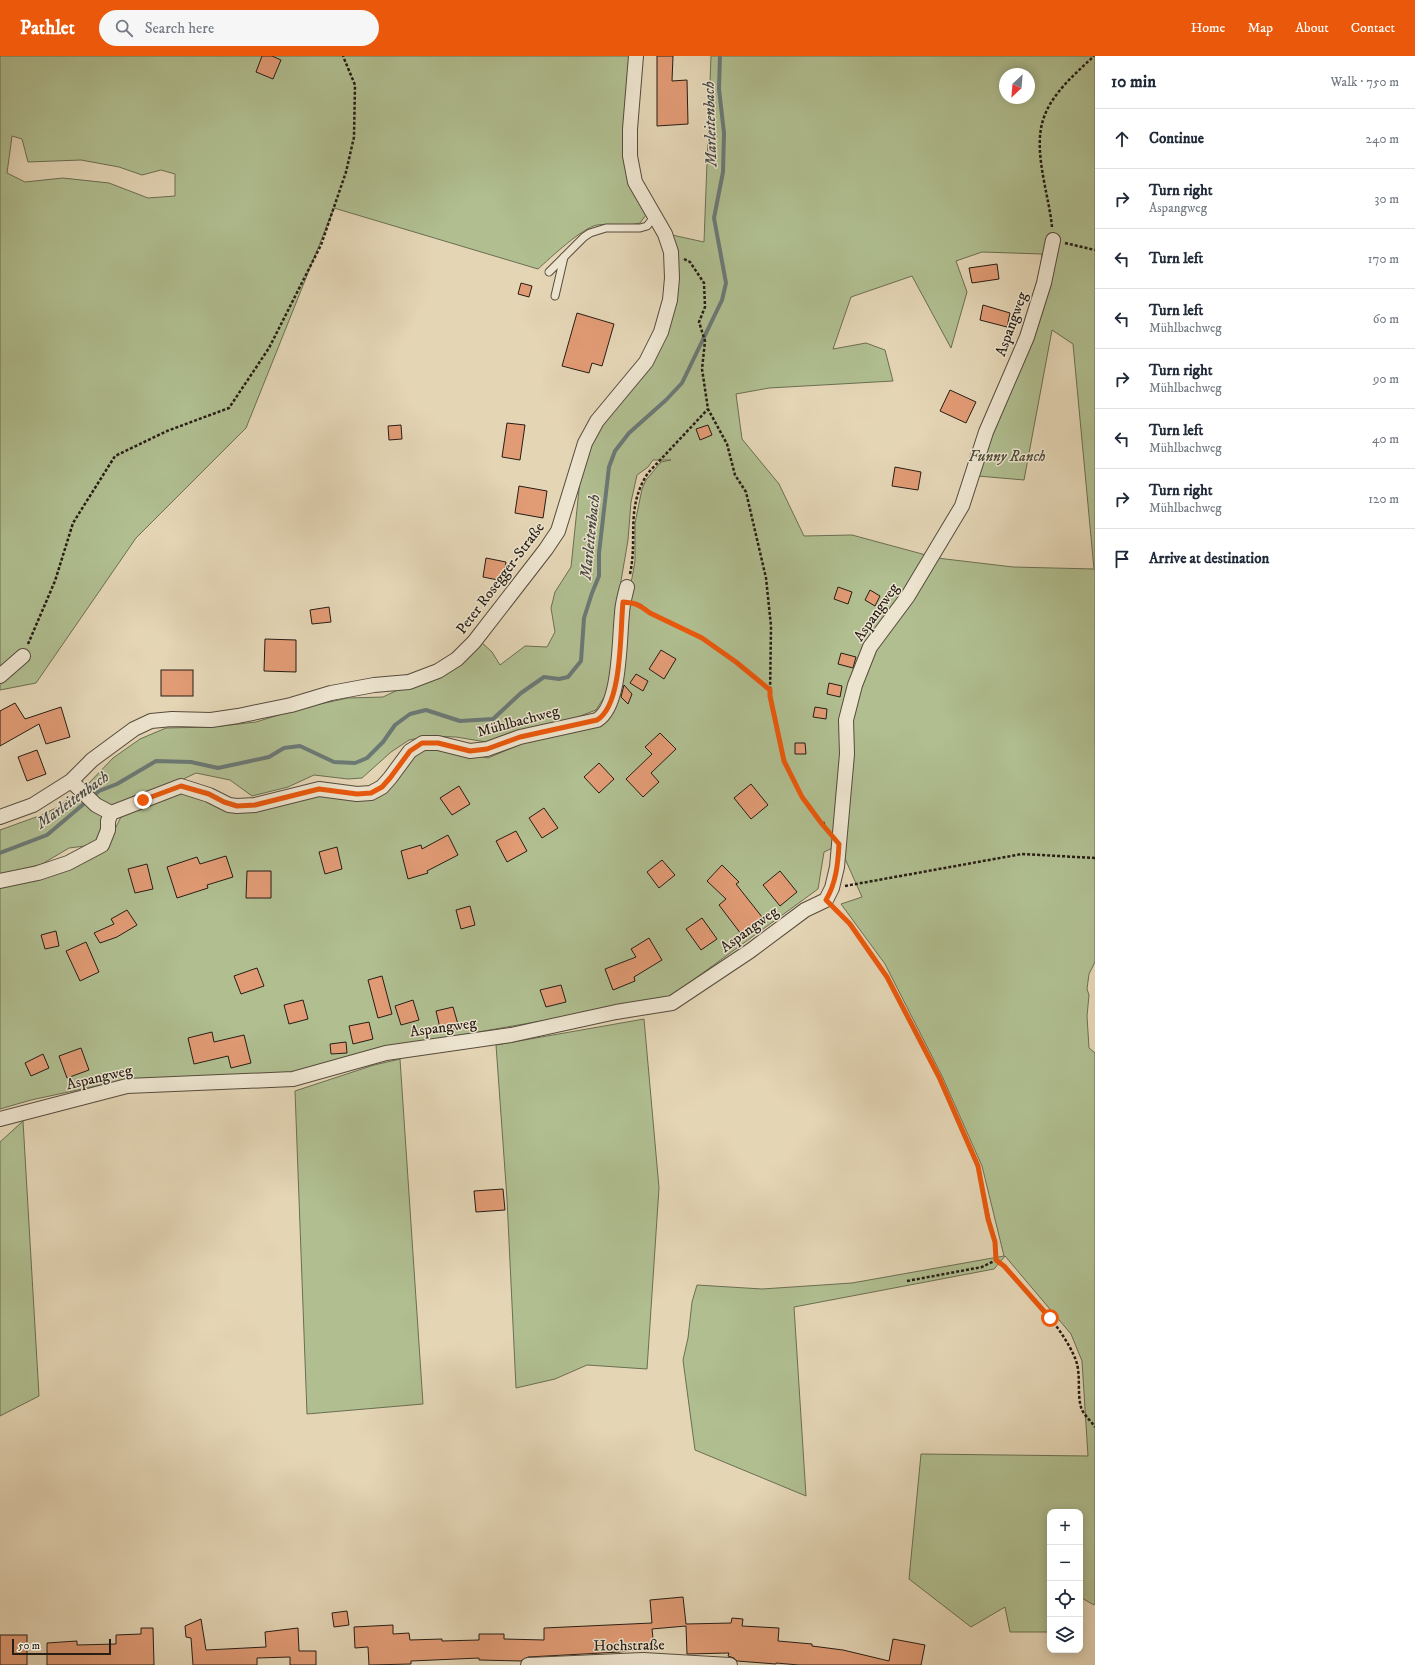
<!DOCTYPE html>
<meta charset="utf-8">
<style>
:root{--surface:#fff;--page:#f6f6f7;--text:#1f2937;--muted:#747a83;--line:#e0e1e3;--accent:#ea580c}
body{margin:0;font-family:"IM FELL DW Pica",serif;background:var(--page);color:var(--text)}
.controls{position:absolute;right:12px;bottom:12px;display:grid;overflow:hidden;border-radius:8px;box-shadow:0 2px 10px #0003}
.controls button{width:36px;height:36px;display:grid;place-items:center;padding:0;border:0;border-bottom:1px solid var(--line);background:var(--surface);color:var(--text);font:20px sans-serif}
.compass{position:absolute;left:999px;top:12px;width:36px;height:36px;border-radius:50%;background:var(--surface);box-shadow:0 2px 10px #0003;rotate:206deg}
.scale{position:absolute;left:12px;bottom:10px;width:99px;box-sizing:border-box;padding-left:4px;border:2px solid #261d15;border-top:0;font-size:11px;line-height:14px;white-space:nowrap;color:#261d15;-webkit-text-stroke:3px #ede4cf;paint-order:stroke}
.stop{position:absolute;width:12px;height:12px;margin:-9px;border:3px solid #ea580c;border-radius:50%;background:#fff}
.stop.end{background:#ea580c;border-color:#fff;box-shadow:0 1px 4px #0008}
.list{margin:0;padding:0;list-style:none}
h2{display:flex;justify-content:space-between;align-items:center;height:52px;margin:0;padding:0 16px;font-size:17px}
h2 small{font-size:13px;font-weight:400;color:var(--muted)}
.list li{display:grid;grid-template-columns:26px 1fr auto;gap:12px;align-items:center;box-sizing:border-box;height:60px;padding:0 16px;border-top:1px solid var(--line)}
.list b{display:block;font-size:15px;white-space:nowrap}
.list p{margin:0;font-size:13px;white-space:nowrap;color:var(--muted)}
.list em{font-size:13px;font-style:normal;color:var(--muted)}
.icon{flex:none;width:22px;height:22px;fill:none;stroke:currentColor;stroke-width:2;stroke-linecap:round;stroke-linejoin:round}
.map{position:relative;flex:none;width:1095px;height:1609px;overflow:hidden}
header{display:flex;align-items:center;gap:24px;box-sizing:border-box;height:56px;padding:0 20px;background:var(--accent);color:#fff}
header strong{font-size:19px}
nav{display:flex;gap:22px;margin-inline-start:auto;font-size:14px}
.search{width:280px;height:36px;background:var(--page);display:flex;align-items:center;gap:10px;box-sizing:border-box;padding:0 14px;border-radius:22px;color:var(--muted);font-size:15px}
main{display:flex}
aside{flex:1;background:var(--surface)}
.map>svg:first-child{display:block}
.green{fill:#b0be90;stroke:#6b6e52;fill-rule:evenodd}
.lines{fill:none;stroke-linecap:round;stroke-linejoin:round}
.stream{stroke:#6b7976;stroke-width:4}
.building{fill:#e19b75;stroke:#261d15}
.service-casing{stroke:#564b3d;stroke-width:9}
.minor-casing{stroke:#564b3d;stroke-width:16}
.path{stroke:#261d15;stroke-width:2.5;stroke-dasharray:3 2;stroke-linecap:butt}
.service{stroke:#ede4cf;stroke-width:7}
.minor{stroke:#ede4cf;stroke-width:14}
.route{stroke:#ea580c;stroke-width:5}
.labels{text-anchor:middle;stroke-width:3;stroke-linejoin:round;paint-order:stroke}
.street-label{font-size:15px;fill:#261d15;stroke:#ede4cf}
.park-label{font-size:15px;font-style:italic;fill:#4f4d3a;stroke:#ede4cf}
.water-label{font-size:16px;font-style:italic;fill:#484b46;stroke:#ede4cf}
</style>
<header>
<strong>Pathlet</strong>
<div class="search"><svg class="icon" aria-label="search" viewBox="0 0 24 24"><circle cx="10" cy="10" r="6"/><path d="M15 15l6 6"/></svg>Search here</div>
<nav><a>Home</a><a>Map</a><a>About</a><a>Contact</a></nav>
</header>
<main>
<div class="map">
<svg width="1095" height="1609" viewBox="0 0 1095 1609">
<rect width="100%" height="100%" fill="#e4d5b5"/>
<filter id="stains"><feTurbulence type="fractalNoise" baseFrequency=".005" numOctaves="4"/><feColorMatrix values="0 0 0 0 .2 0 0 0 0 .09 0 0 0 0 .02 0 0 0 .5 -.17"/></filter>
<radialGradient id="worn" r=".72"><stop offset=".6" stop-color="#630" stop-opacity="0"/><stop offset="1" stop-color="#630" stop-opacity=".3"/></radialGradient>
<!-- green -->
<g class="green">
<path d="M0,0H630L623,74L626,115L646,159L640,167C624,171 612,167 597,169C582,172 550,202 538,213L334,152L246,372L136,482L36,627L0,634ZM12,80L22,83L28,106L81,104L119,111L142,119L161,114L175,118V140L148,142L109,127L63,122L25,126L7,117Z"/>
<path d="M711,0H1095V906L1089,918L1087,933L1089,939L1087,960L1089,992L1095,997V1547L1094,1549L1080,1541V1456H1050V1576H1010L1005,1551L971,1571L909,1523L921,1398L1088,1400L1082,1305L1071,1278L1005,1200L994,1213L794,1251L806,1440L695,1394L683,1304L688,1282L692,1246L697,1229L762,1233L852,1227L1004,1200L982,1110L942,1020L885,908L841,848L862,841L839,789L824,796L818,833L667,943L387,992L291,1019L115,1026L31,1044L0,1053V829L108,787L121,761L184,734L227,752L318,738L358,743L412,698L433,690L488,702L544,678L605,665L626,541L632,522L635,505V467L642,433L646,424L661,406L671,404H653L648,411L637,419L631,446L628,484L616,554L615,590L608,635L596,654L575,662L531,672L486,686L456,681L429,680L409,684L391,696L362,722L348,723L314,719L288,731L252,740L230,724L196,717L179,725L138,738L113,751L101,779L93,789L69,792L42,808L0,820V774L39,760L58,751L89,727L113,702L140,683L166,672L213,671L256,666L301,652L348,642L383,641L404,631L480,585L492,596L500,609L525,590L547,591L555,576L551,552L555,536L571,511L580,424L584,400L601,368L646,316L666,237L672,179L704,186ZM1005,18H1029V42H1005ZM982,196L1042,198L1035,267L997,358L978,420L1024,424L1052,274L1073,288L1094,513L1013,511L937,502L852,479L804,480L779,428L742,383L736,338L769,332L893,325L885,294L866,287L833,293L851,241L912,220L951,292L967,236L956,205Z"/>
<path d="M644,963L659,1132L647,1313L587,1309L555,1323L516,1332L507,1143L496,989Z"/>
<path d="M400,1003L423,1348L307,1358L295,1035L374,1009Z"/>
<path d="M23,1065L39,1340L0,1360V1086Z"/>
</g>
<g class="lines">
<!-- stream -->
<path class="stream" d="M0,797L47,779L99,735L117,728L156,705L191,706L218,712L269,701L284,692L300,690L334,706L355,707L367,702L383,686L395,669L410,658L426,654L460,665L493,663L521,637L544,621L559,623L568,621L581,605L584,562L592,537L599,520V497L609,411L615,395L629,377L666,344L682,327L722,244L726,227L714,162L723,116L724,77L719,33L720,0"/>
</g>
<!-- building -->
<g class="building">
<path d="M262,0H272L281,4L273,23L256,16Z"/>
<path d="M657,0H673L672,25L687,24L688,68L657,70Z"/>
<path d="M997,208L999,223L972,227L969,212Z"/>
<path d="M521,227L532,230L529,241L518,238Z"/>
<path d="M983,249L1010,257L1007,271L980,264Z"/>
<path d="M577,257L614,268L602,310L592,307L589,317L562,310Z"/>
<path d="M950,334L976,346L966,367L940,355Z"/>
<path d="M507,367L525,369L520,404L502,401Z"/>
<path d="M401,369L402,383L389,384L388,370Z"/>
<path d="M708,369L712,379L700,384L696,373Z"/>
<path d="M895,411L921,416L918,434L892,430Z"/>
<path d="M519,430L547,435L543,462L515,457Z"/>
<path d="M486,502L506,506L503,525L483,521Z"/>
<path d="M838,531L852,536L848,548L834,543Z"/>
<path d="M870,534L880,540L875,550L865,544Z"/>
<path d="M329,551L331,566L312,568L310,554Z"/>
<path d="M265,583L296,584V616L264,615Z"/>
<path d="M661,594L676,603L664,623L649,613Z"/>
<path d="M841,597L856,601L853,612L838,608Z"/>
<rect x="161" y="614" width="32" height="26"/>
<path d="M636,618L648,625L643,635L630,627Z"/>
<path d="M829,627L842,630L840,641L827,638Z"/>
<path d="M624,629L632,638L628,648L621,641Z"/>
<path d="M15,647L25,663L61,651L70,681L46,688L39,668L0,690V655Z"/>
<path d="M815,651L827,653L826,663L813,661Z"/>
<path d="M660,677L676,693L651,717L659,726L643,741L626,723L652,698L645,691Z"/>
<path d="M795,687H805L806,698H795Z"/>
<path d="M37,694L46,718L27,725L18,701Z"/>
<path d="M599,707L614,723L599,737L584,721Z"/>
<path d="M751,728L768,749L751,763L734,742Z"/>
<path d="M459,730L470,748L452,759L440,742Z"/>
<path d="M544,752L558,772L542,782L529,762Z"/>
<path d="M516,775L527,795L507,806L496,785Z"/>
<path d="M448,779L458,799L427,815L428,817L408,823L401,795L421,789L422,793Z"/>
<path d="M337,791L342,813L325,818L319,796Z"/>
<path d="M226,800L233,821L207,829L208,832L177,842L167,811L197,801L200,808Z"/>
<path d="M662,804L675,819L659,832L647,816Z"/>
<path d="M147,808L153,833L135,837L128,813Z"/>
<path d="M722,809L739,826L736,828L762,861L741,878L719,849L726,843L707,825Z"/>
<path d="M247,815H271V842H246Z"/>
<path d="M780,815L797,836L780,850L763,829Z"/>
<path d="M470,850L475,869L461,873L456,854Z"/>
<path d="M127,854L137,869L117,881L100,887L94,877L114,868L111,863Z"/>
<path d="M702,862L717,883L701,894L686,873Z"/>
<path d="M56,875L59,890L45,893L41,879Z"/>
<path d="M649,882L662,904L634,921L635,925L613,934L605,913L636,901L631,893Z"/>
<path d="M86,886L99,916L80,925L66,895Z"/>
<path d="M257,912L264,930L241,938L234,920Z"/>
<path d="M382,920L392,958L378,962L368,924Z"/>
<path d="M561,929L566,946L546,951L540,934Z"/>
<path d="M303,944L308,963L289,968L284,949Z"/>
<path d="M413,944L419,964L401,969L395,950Z"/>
<path d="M453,951L459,972L441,976L436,955Z"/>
<path d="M369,966L373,983L353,988L349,970Z"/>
<path d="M212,976L214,986L244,979L251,1007L231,1012L228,1000L194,1008L188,982Z"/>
<path d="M346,986L347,997L331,998L330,988Z"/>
<path d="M81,992L89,1014L67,1022L59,1000Z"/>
<path d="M43,998L49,1012L31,1020L25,1007Z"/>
<path d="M503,1133L505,1154L476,1156L474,1135Z"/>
<path d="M683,1541L686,1568L731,1567L732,1562L743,1563L742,1570L779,1572L778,1585L812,1588V1590L843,1594L889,1605L893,1583L925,1589L921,1609H799L776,1607V1608L737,1605L734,1602L728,1600L729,1597L687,1598L686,1570L652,1573L654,1591L620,1596L528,1601L521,1605L479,1604V1602L411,1605V1608L369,1609L368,1591L355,1592L354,1571L393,1569V1578L409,1577L410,1584L442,1583V1585L479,1584V1578H504V1583L544,1584V1572L652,1567L650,1544Z"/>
<path d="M347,1555L349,1569L334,1571L332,1557Z"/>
<path d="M201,1563L206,1594L266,1591L265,1576L298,1572L299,1595H316V1609H290V1601L257,1602V1609H193L191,1582L186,1581L185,1570Z"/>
<path d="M141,1572H153L154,1609H47V1587L77,1585V1589L116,1588V1579L141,1578Z"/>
<rect x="0" y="1579" width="27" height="30"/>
</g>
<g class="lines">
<defs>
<g id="service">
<path d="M549,216L564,201"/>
<path d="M555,240L564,201L584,181L590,177L606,172H640L647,170L654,161"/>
</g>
<g id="minor">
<path d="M0,620L23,600"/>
<path d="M71,725L96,749L111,757"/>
<path d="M0,761L33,749L71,725L92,704L134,673L151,665L172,663L211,664L238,660L291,649L331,637L374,629L409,626L438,615L457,603L474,586L546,493L558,475L585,387L597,365L646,306L661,276L670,244L672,222L671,196L665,178L635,126L630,100V73L636,0"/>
<path d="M0,825L38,817L68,807L102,789L108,774V765L111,757L181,730L209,739L229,749L237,750L255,749L319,733L357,738L371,737L382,731L390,722L410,695L423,687H438L470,695L487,693L520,681L597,664C621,650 619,583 622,558C622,549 625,540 627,531"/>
<path d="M0,1063L127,1030L293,1023L386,997L511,979L616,956L672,947L750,895L805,854L826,844L832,832L837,811L847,698L846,664L855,629L870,591L908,540L962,450L986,376L1027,281L1044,227L1053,184"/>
<path d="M528,1609L643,1604L730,1609"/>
</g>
</defs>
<!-- service casing -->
<use href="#service" class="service-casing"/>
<!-- minor casing -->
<use href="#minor" class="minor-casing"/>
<!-- path -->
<g class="path">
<path d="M1052,171C1049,139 1033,96 1043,64C1051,38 1075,18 1094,0"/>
<path d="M1065,187L1095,194"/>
<path d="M684,203L690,206L704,227L705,251L699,266L705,285L702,313L708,353L727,388L735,419L746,436L766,522L771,570L770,640L784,705L802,741L827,774"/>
<path d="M630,518C638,482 625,452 648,417L708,353"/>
<path d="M635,547L642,550L649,557L702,582L736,606L770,634"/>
<path d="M28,588L55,525L73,467L115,400L167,375L229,352L269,292L321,189L346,116L354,81L355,29L343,0"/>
<path d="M822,768L826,766"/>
<path d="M845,830L1022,798L1095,802"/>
<path d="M835,852L850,868L887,921L939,1021L978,1111L989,1163L995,1186L996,1204"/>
<path d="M996,1204L1004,1210C1029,1239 1060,1267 1075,1302C1082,1318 1076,1339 1082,1354C1085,1360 1091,1365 1095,1371"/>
<path d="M907,1225L982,1211L996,1204"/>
</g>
<!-- service -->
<use href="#service" class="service"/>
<!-- minor -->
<use href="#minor" class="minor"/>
</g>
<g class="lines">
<!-- route -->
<path class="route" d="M143,744L181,730L209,738L224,746L237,750L255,749L319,733L357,738L371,737L382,731L390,722L410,695L422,687H438L470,695L487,693L520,681L597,664C623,649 620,573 623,546C637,547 639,549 650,557L702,582L736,606L770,634V640L784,705L802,741L822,768L839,788C838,808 836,827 826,844L850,868L887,921L939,1021L978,1110L988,1163L995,1186L996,1204L1004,1210L1050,1262"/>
</g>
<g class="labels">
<!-- street labels -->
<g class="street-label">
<text transform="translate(1011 268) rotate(-70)" y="5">Aspangweg</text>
<text transform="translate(500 522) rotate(-53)" y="5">Peter Rosegger-Straße</text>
<text transform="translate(876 556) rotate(-55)" y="5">Aspangweg</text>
<text transform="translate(518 665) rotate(-15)" y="5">Mühlbachweg</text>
<text transform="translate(749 873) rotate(-36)" y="5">Aspangweg</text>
<text transform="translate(443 971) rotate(-8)" y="5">Aspangweg</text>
<text transform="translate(99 1021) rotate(-13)" y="5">Aspangweg</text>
<text transform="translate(629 1589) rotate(-1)" y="5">Hochstraße</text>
</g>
<!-- park labels -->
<g class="park-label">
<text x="1007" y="405">Funny Ranch</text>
</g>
<!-- water labels -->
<g class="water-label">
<text transform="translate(709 68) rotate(-92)" y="6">Marleitenbach</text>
<text transform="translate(589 481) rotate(-84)" y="6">Marleitenbach</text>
<text transform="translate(72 743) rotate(-36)" y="6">Marleitenbach</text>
</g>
</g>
<rect width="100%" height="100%" filter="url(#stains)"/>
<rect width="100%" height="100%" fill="url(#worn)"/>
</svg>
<div class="controls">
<button>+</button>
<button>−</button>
<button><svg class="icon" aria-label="locate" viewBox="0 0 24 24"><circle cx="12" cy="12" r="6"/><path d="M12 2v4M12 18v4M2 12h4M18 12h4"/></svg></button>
<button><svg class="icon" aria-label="layers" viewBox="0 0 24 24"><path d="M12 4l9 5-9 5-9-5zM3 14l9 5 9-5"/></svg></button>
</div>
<svg class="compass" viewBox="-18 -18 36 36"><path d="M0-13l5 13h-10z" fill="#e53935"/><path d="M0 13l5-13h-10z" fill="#747a83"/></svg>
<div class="scale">50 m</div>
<div class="stop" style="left:1050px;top:1262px"></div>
<div class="stop end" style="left:143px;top:744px"></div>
</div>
<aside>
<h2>10 min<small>Walk · 750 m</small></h2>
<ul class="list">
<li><svg class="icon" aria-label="ahead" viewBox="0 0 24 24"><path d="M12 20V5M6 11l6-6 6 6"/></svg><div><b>Continue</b></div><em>240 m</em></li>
<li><svg class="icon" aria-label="right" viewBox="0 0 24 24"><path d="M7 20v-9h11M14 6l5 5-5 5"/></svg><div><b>Turn right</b><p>Aspangweg</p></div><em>30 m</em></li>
<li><svg class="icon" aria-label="left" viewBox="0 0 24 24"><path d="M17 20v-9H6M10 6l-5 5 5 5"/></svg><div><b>Turn left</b></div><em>170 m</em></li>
<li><svg class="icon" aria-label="left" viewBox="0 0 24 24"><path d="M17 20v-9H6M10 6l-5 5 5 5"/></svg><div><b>Turn left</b><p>Mühlbachweg</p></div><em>60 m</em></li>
<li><svg class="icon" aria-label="right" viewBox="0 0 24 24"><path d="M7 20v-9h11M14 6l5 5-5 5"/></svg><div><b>Turn right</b><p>Mühlbachweg</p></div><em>90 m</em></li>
<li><svg class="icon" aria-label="left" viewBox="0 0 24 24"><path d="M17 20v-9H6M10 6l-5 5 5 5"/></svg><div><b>Turn left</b><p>Mühlbachweg</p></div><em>40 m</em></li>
<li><svg class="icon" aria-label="right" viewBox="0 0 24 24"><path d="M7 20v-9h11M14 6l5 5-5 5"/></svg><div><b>Turn right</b><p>Mühlbachweg</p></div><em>120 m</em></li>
<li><svg class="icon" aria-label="arrive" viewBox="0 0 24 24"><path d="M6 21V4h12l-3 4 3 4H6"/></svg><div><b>Arrive at destination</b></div></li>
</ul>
</aside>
</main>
